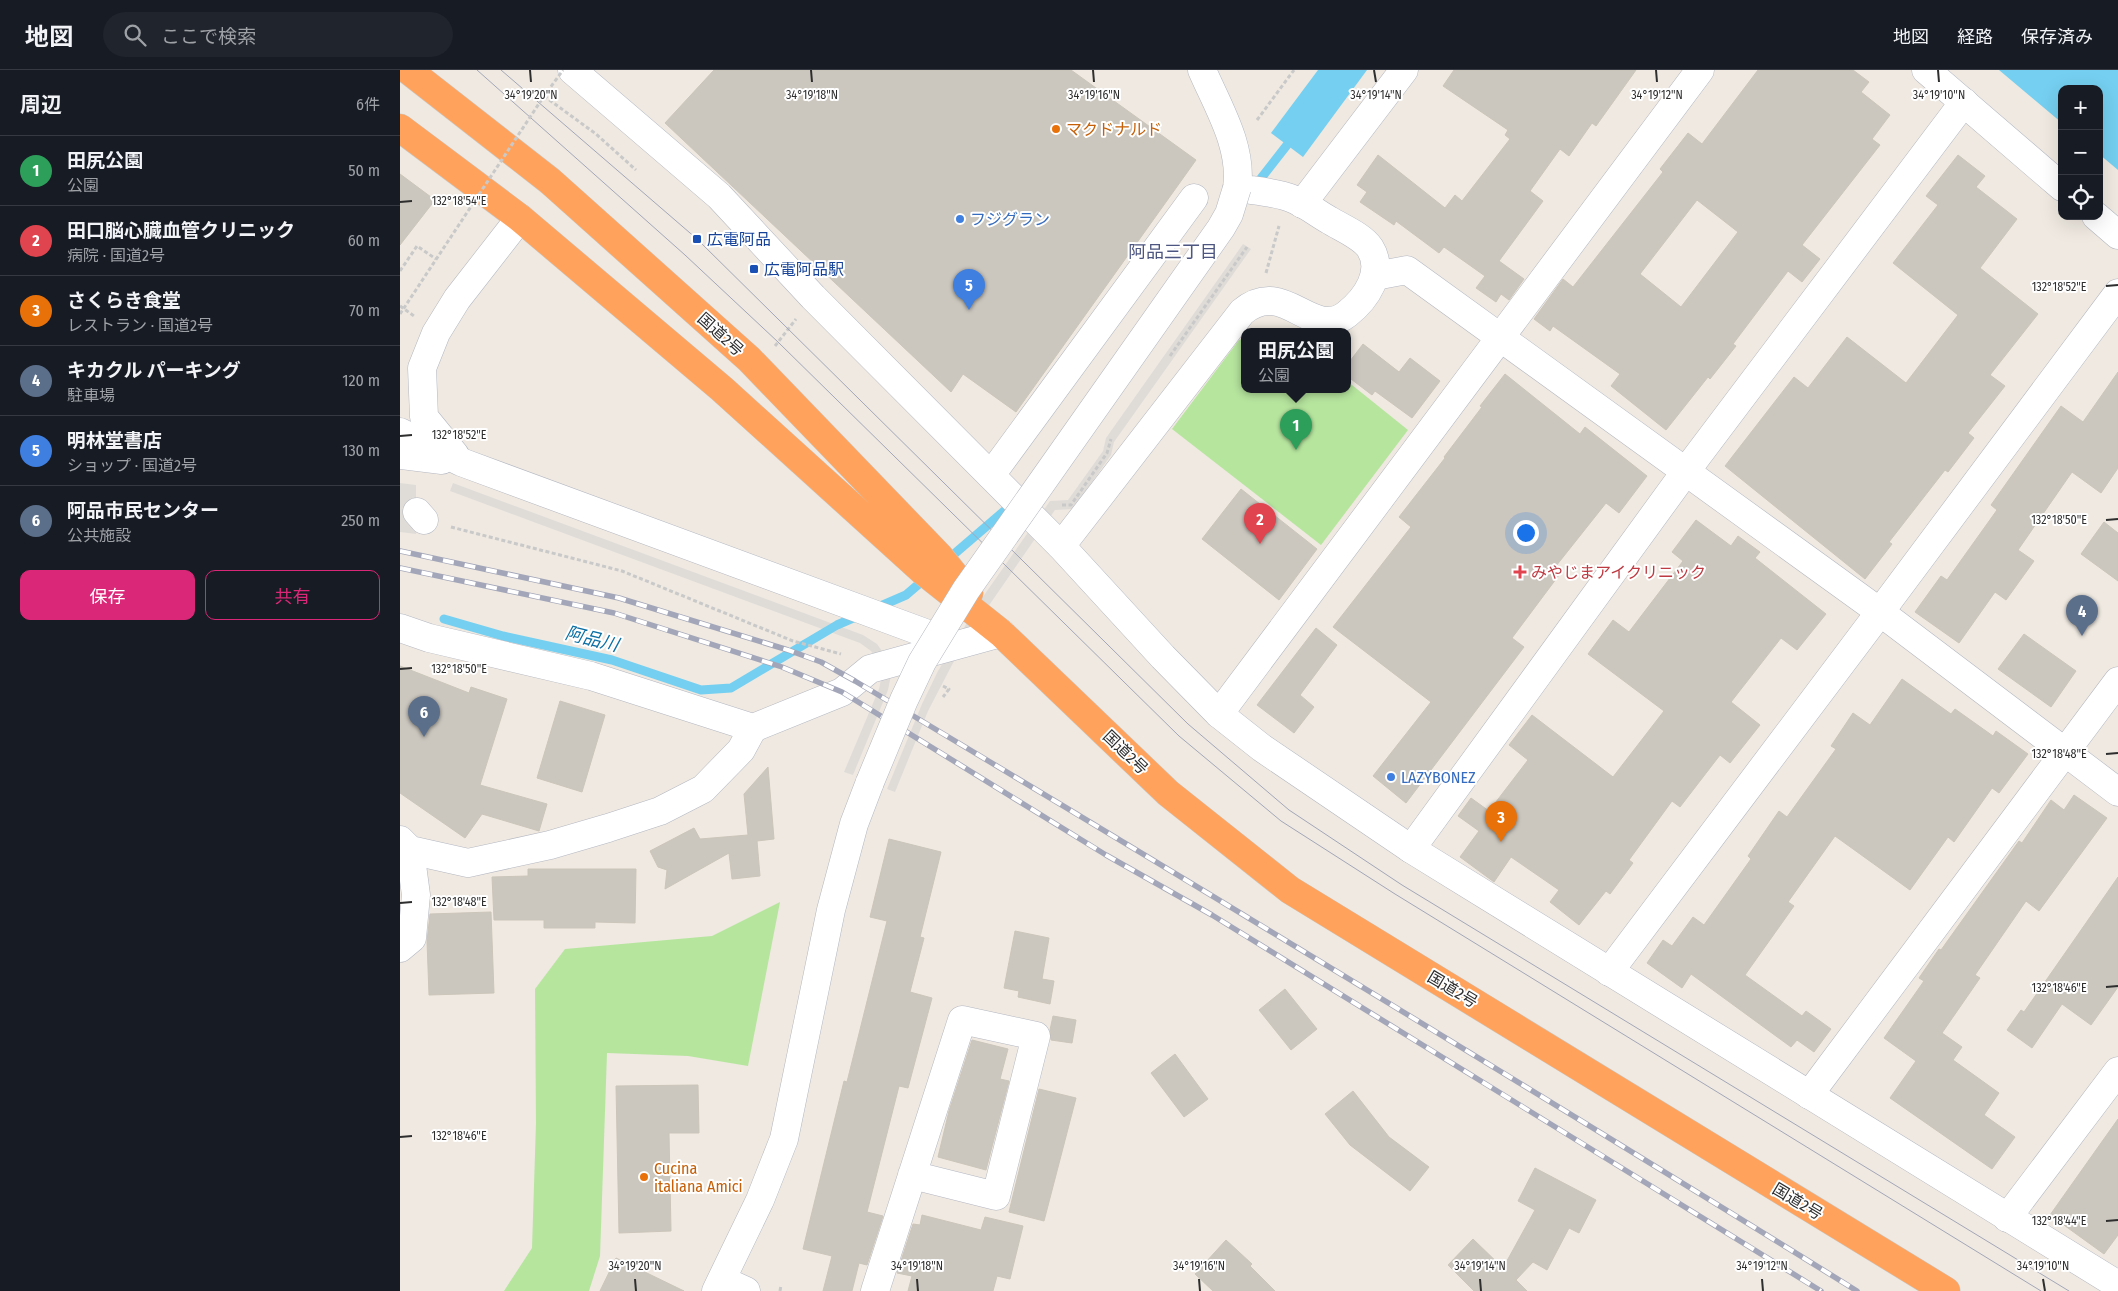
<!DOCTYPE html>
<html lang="ja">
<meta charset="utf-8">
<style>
:root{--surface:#171b24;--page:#20242c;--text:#f1f3f6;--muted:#9ea1a6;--line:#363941;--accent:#db2777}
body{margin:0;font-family:"Fira Sans Condensed","Noto Sans JP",sans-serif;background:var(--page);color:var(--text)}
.controls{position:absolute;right:15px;top:15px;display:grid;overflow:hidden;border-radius:10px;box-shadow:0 5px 20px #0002}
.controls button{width:45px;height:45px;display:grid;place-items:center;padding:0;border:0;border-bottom:1px solid var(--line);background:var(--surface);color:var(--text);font:25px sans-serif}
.you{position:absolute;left:1125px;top:462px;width:18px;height:18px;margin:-12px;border:4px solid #fff;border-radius:50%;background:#1a73e8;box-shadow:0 0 0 8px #1a73e833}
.badge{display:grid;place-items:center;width:32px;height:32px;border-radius:50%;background:var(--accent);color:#fff;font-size:16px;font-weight:700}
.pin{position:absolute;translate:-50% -41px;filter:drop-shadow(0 1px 2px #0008)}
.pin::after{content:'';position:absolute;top:26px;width:18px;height:15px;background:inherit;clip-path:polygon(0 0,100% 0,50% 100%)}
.popup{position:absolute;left:841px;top:258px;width:110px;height:65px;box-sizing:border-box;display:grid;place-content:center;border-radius:10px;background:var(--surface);filter:drop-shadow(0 1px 4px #0005);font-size:16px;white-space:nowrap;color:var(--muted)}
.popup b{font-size:19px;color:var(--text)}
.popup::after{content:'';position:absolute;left:50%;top:100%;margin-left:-10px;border:10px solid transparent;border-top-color:var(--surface)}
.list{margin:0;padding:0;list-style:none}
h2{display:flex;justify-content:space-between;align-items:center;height:65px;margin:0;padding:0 20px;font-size:21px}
h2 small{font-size:16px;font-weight:400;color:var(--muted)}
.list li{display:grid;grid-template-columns:32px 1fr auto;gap:15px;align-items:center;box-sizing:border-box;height:70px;padding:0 20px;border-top:1px solid var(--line)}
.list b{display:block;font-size:19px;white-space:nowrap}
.list p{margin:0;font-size:16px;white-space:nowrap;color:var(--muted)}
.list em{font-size:16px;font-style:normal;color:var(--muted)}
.actions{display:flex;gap:10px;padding:15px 20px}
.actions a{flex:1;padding:11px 0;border:1px solid var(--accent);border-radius:10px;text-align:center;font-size:18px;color:var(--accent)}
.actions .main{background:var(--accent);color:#fff}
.icon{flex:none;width:28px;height:28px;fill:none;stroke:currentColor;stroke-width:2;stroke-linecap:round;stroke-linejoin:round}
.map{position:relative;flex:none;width:1718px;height:1221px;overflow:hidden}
header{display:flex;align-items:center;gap:30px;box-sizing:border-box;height:70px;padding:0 25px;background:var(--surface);border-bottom:1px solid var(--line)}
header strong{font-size:24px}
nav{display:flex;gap:28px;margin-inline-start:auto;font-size:18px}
.search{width:350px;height:45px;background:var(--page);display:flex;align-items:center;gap:12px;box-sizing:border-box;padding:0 18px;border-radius:28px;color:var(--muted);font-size:19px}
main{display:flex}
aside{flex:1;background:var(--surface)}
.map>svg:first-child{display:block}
.green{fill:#b6e59e}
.plaza{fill:#dfdcd8}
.water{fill:#75cff0}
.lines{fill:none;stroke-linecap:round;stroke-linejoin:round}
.stream{stroke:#75cff0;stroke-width:9}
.building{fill:#cbc7bf;stroke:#cbc5ba;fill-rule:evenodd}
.minor-casing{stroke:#b4b7c1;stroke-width:29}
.highway-casing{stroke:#c9c9c9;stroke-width:29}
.path{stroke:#c9c9c9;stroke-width:3;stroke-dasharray:4 2.5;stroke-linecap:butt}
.minor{stroke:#fff;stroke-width:28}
.highway{stroke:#ffa35c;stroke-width:28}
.tram{stroke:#a3a6b8;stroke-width:1}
.rail-casing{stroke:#a3a6b8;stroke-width:5.5}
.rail{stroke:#fff;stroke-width:4;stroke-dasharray:11;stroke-linecap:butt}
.minor-bridge-casing{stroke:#b4b7c1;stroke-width:29;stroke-linecap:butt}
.path-bridge{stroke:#c9c9c9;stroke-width:3;stroke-dasharray:4 2.5;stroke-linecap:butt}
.minor-bridge{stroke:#fff;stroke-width:28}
.ticks{fill:none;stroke:#2e2e2e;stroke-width:2}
.food-dot{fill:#e8710a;stroke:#fff;stroke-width:2}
.shop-dot{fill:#3f7fe0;stroke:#fff;stroke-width:2}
.transit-dot{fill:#1a4fb4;stroke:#fff;stroke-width:2}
.health-dot{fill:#e0444e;stroke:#fff;stroke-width:2}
.labels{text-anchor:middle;stroke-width:4;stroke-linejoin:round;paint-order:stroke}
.food-label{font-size:16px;fill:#c56008;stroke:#fff;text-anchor:start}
.shop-label{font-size:16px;fill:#366cbe;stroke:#fff;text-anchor:start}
.transit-label{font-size:16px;fill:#164399;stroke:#fff;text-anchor:start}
.street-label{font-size:16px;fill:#2e2e2e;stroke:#fff}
.health-label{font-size:16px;fill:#be3a42;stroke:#fff;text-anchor:start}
.neighbourhood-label{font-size:18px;fill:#4d5680;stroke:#fff}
.water-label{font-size:18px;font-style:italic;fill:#0d6fa3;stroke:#fff}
.ticks-label{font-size:12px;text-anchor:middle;fill:#2e2e2e;stroke:#fff;stroke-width:4;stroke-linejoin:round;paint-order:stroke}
</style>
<header>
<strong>地図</strong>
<div class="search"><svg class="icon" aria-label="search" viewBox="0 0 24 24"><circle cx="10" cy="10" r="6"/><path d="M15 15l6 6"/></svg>ここで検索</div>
<nav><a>地図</a><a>経路</a><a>保存済み</a></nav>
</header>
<main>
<aside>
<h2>周辺<small>6件</small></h2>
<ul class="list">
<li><span class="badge" style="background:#2e9e5b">1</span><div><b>田尻公園</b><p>公園</p></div><em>50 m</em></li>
<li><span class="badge" style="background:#e0444e">2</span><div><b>田口脳心臓血管クリニック</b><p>病院 · 国道2号</p></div><em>60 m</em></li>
<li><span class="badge" style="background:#e8710a">3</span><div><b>さくらき食堂</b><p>レストラン · 国道2号</p></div><em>70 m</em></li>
<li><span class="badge" style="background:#5c6f8a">4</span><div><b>キカクル パーキング</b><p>駐車場</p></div><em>120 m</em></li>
<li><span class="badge" style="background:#3f7fe0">5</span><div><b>明林堂書店</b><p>ショップ · 国道2号</p></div><em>130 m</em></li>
<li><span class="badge" style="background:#5c6f8a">6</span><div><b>阿品市民センター</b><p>公共施設</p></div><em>250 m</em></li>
</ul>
<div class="actions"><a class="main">保存</a><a>共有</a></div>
</aside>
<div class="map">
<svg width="1718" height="1221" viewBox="0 0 1718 1221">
<rect width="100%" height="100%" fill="#efe9e1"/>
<!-- green -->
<g class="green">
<path d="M845,268V319H947V311L1008,360L921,475L772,359L839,270Z"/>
<path d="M380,832L348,996L288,986L207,983L200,1186L189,1221H104L132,1178L136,1053L135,919L165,879L312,866Z"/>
</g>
<!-- plaza -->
<g class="plaza">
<path d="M843,174L851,179L714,372L711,385L673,439L655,440L565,570L528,641L495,722L487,719L522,634L538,601L580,531L650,431L668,430L703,381L706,368Z"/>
<path d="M0,413L16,415V464L0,462Z"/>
<path d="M53,413L463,565L477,574L487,588L491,605L488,620L453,705L444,702L479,619L482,605L479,592L471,581L460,573L50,421Z"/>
</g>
<!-- water -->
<g class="water">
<path d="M918,0H967L903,87L871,63Z"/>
<path d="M1599,0H1718V100L1699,84V19H1662V53Z"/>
</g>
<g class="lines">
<!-- stream -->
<g class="stream">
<path d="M855,116L887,75"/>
<path d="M546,491L610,436"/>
<path d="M476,538L506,525L527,507"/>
<path d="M44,549L103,566L212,590L301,620L331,618L437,555L460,545"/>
</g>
</g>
<!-- building -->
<g class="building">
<path d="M314,0H671L796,90L616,342L563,304L551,322L265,53Z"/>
<path d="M1054,0H1236L1196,56L1192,53L1169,86L1160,79L1130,121L1143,131L1099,191L1124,209L1109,230L1101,224L1096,232L1076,218L1085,206L1044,177L1039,183L996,151L994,155L960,132L967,122L957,115L978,85L1045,138L1055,125L1062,131L1110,69L1105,65L1108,60L1043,16Z"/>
<path d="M1358,0H1453L1469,12L1461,22L1490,45L1472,69L1480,75L1402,175L1420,189L1402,212L1388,201L1333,274L1336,276L1310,309L1308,307L1266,360L1211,316L1220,304L1153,256L1150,261L1134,249L1163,209L1173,217L1263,102L1260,99L1288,63L1302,74ZM1297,130L1338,162L1281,237L1240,204Z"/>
<path d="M1558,85L1585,106L1576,117L1617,149L1580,198L1638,244L1590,305L1605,316L1568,363L1574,368L1548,402L1545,400L1489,472L1492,474L1465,509L1325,396L1394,307L1408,318L1447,267L1506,313L1558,245L1493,193L1538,135L1526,126Z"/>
<path d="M0,104L35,130L0,175Z"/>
<path d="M963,274L999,302L1010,288L1040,311L1012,348L975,321L972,325L947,306V295Z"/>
<path d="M1718,302V398L1701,423L1672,402L1618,480L1634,491L1606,530L1595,522L1559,573L1515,542L1541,506L1547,510L1597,440L1591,435L1661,336L1683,352Z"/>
<path d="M1105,304L1180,364L1185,357L1247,406L1219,443L1206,433L1156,496L1162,501L1112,568L1124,577L1006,733L973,706L1031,632L933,557L1011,457L999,447L1045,388L1044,387L1082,337L1080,336Z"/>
<path d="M841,419L917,479L879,530L802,469Z"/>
<path d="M1296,450L1331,476L1338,466L1360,482L1355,488L1426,544L1397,580L1381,568L1331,632L1360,655L1330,693L1320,685L1280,737L1272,731L1229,790L1233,793L1210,824L1206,821L1179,855L1150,832L1159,820L1111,787L1094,812L1060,787L1079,761L1058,746L1071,728L1089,741L1128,690L1109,675L1132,645L1213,707L1264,641L1188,584L1213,550L1229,562L1283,491L1272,482Z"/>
<path d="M1704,452L1718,463V511L1681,484Z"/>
<path d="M916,558L937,575L900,625L914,637L894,663L857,635Z"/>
<path d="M1624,564L1676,601L1651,637L1598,599Z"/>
<path d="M0,596L69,623L71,617L107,629L80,715L147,734L139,761L82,744L65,768L0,723Z"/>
<path d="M1502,609L1551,644L1555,639L1593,666L1596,661L1628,684L1599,723L1592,718L1554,772L1548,767L1510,820L1435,766L1388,832L1394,836L1345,905L1402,946L1406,941L1431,959L1414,982L1397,970L1391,977L1291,904L1282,918L1247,893L1263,870L1272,876L1293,847L1304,855L1351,789L1348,786L1379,741L1387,747L1436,679L1431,676L1453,643L1470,655Z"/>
<path d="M160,631L205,645L182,722L137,708Z"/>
<path d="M368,697L374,769L357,771L360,806L332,809L329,783L265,819L267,800L258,797L250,781L294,758L300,769L348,765L344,724Z"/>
<path d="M1674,725L1707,748L1639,841L1626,831L1575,905L1580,908L1542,963L1562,977L1553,990L1599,1023L1584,1045L1615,1067L1592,1099L1490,1028L1516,991L1484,968L1524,911L1519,908L1539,879L1541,880L1619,771L1622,773L1651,730L1664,740Z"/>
<path d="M489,769L541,782L520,867L524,868L510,922L532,928L508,1018L499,1016L467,1142L483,1146L467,1195L459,1193L452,1221H423L432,1186L403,1179L444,1011L447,1012L487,851L470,847Z"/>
<path d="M128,799H236L235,853L195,852V858H144V850H94L92,807L128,806Z"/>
<path d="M1718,807V917L1691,955L1662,934L1632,978L1607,960L1621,940L1624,942Z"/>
<path d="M91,842L94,923L29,925L27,871L30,844Z"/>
<path d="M615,861L649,868L642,909L654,911L650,934L618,927L619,921L604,918Z"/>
<path d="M885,919L917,959L891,980L859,940Z"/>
<path d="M653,946L676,950L672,973L651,970L650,960Z"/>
<path d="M572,970L608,979L600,1009L609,1011L586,1100L538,1087L549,1041Z"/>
<path d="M775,984L808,1029L784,1047L751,1003Z"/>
<path d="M298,1015L299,1063H269L271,1161L219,1163L216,1016Z"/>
<path d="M639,1019L676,1028L644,1151L609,1142Z"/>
<path d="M953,1021L989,1067L1029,1097L1010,1121L950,1075L925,1044Z"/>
<path d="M1718,1049V1165L1704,1184L1650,1145Z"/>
<path d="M1135,1098L1196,1130L1179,1163L1169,1158L1147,1200L1133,1192L1116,1210L1127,1221H1074L1048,1195L1073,1169L1103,1198L1135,1140L1118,1131Z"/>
<path d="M522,1145L581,1160L585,1147L623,1156L610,1209L597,1206L593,1221H508L512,1206L497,1203L513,1154L520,1155Z"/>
<path d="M826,1170L852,1194L850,1196L875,1221H813L795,1204Z"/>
<path d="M216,1188L284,1221H200Z"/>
</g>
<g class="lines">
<defs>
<g id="minor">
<path d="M172,0L319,126L413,227L661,476L763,587L819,644L862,678L1011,779L1718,1215"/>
<path d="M1526,0L1662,117"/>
<path d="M902,134L1004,0"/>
<path d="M1696,146L1718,165"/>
<path d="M975,206L1007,200L1480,542L1718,722"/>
<path d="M0,362L61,392L536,567"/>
<path d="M0,385L42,390"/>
<path d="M55,385L24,347L22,298L36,263L57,229L120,148"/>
<path d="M591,405L794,128"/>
<path d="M17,442L24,450"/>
<path d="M661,476L842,242C884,206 912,272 947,244C966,229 985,202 970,178C962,166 942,158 929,150C918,144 906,134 893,129C877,122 855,121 837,118C843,77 818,37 802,0"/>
<path d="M0,558L29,568L191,606L353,658L442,622L470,599L601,563"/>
<path d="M819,644L1300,0"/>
<path d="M0,770L10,780L68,793L150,775L208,758L260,741L303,719L341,680L353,658"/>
<path d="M1011,779L1286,401L1564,32"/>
<path d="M0,878L12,868L16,825L10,780"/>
<path d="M1209,902L1480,542L1718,223"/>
<path d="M1409,1025L1718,611"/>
<path d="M1607,1148L1718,1001"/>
<path d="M322,1210L346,1221"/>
<path d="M316,1221L360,1130L384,1069L431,840L454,754L470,712"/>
<path d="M475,1221L562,950L636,966L596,1126L512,1105"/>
</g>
<g id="highway">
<path d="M8,0L150,111L349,289L539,486L569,523"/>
<path d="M0,58L120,148L322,319L523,501L601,563L768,723L890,820L1546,1221"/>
</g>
</defs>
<!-- minor casing -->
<use href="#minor" class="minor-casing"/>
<!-- highway casing -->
<use href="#highway" class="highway-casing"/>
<!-- path -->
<g class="path">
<path d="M144,26L196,64L236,100"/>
<path d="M857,50L894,0"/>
<path d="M0,201L17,176L36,189"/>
<path d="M866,203L879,156"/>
<path d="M0,236L14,246"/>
<path d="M375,276L396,249"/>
<path d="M51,457L222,501L393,571L441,584"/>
<path d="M543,616L549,619L543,627"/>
<path d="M380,1221L381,1215"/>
</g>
<!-- minor -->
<use href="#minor" class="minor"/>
<!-- highway -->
<use href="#highway" class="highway"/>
<!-- tram -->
<g class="tram">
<path d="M77,0L285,185L378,272L779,666L881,751L995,824L1641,1221"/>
<path d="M101,0L297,169L788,654L889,740L1002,815L1669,1221"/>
</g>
<defs>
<g id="rail">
<path d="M0,481L219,528L388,580L421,592L455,611C791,812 1125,1015 1457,1221"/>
<path d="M0,498L214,543L382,597L442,622L706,785L812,845L1421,1221"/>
</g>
</defs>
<!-- rail casing -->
<use href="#rail" class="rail-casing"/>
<!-- rail -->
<use href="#rail" class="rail"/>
<defs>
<path id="minor-bridge" d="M470,712L504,630L522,592L566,520L821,158L829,144L837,118"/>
</defs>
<!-- minor-bridge casing -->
<use href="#minor-bridge" class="minor-bridge-casing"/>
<!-- path-bridge -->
<g class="path-bridge">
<path d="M0,244L144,26L163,0"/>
<path d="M770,286L847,177"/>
<path d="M662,435H671L707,383L711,369"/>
</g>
<!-- minor-bridge -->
<use href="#minor-bridge" class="minor-bridge"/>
</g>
<!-- ticks -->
<path class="ticks" d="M130,0L131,12M411,0L412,12M693,0L694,12M974,0L976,12M1256,0L1257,12M1538,0L1539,12M0,132L12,131M1706,216L1718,215M0,366L12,365M1706,450L1718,449M0,599L12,598M1706,684L1718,683M0,833L12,832M1706,917L1718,916M0,1067L12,1066M1706,1151L1718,1150M235,1209L236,1221M517,1209L518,1221M799,1209L800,1221M1080,1209L1081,1221M1362,1209L1363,1221M1643,1209L1645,1221"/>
<!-- markers -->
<g class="food-dot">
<circle cx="656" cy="59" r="5"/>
<circle cx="244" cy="1107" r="5"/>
</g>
<g class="shop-dot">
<circle cx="560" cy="149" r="5"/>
<circle cx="991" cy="707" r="5"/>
</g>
<g class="transit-dot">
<rect x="292" y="164" width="10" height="10" rx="2.5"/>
<rect x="349" y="194" width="10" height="10" rx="2.5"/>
</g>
<path class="health-dot" d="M1117.5 494.5h5v5h5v5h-5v5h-5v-5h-5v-5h5z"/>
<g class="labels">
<!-- food labels -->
<g class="food-label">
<text x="666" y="65">マクドナルド</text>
<text x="254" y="1104">Cucina<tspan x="254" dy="18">italiana Amici</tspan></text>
</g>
<!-- shop labels -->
<g class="shop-label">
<text x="570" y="155">フジグラン</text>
<text x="1001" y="713">LAZYBONEZ</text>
</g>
<!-- transit labels -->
<g class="transit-label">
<text x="307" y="175">広電阿品</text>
<text x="364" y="205">広電阿品駅</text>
</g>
<!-- street labels -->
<g class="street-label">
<text transform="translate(321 264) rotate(42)" y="6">国道2号</text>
<text transform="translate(726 682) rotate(44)" y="6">国道2号</text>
<text transform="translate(1053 919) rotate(31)" y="6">国道2号</text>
<text transform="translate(1398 1131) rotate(31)" y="6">国道2号</text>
</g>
<!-- health labels -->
<g class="health-label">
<text x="1131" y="508">みやじまアイクリニック</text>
</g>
<!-- neighbourhood labels -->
<g class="neighbourhood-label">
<text x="773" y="188">阿品三丁目</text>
</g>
<!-- water labels -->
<g class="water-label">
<text transform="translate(192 569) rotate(14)" y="6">阿品川</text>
</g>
</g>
<g class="ticks-label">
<text x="131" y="29">34°19'20"N</text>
<text x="412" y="29">34°19'18"N</text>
<text x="694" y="29">34°19'16"N</text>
<text x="976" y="29">34°19'14"N</text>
<text x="1257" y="29">34°19'12"N</text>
<text x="1539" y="29">34°19'10"N</text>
<text x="59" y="135">132°18'54"E</text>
<text x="1659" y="221">132°18'52"E</text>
<text x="59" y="369">132°18'52"E</text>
<text x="1659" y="454">132°18'50"E</text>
<text x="59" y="603">132°18'50"E</text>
<text x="1659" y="688">132°18'48"E</text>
<text x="59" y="836">132°18'48"E</text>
<text x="1659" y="922">132°18'46"E</text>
<text x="59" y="1070">132°18'46"E</text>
<text x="1659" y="1155">132°18'44"E</text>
<text x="235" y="1200">34°19'20"N</text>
<text x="517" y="1200">34°19'18"N</text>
<text x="799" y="1200">34°19'16"N</text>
<text x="1080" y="1200">34°19'14"N</text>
<text x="1362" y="1200">34°19'12"N</text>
<text x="1643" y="1200">34°19'10"N</text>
</g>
</svg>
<div class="controls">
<button>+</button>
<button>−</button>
<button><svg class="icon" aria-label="locate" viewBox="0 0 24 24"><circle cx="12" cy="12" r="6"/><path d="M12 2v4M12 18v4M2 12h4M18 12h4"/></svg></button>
</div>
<div class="you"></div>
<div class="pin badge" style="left:896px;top:380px;background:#2e9e5b">1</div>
<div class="popup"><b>田尻公園</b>公園</div>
<div class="pin badge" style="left:860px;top:474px;background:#e0444e">2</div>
<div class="pin badge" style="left:1101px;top:772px;background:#e8710a">3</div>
<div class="pin badge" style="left:1682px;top:566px;background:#5c6f8a">4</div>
<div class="pin badge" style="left:569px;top:240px;background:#3f7fe0">5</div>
<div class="pin badge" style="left:24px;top:667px;background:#5c6f8a">6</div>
</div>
</main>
